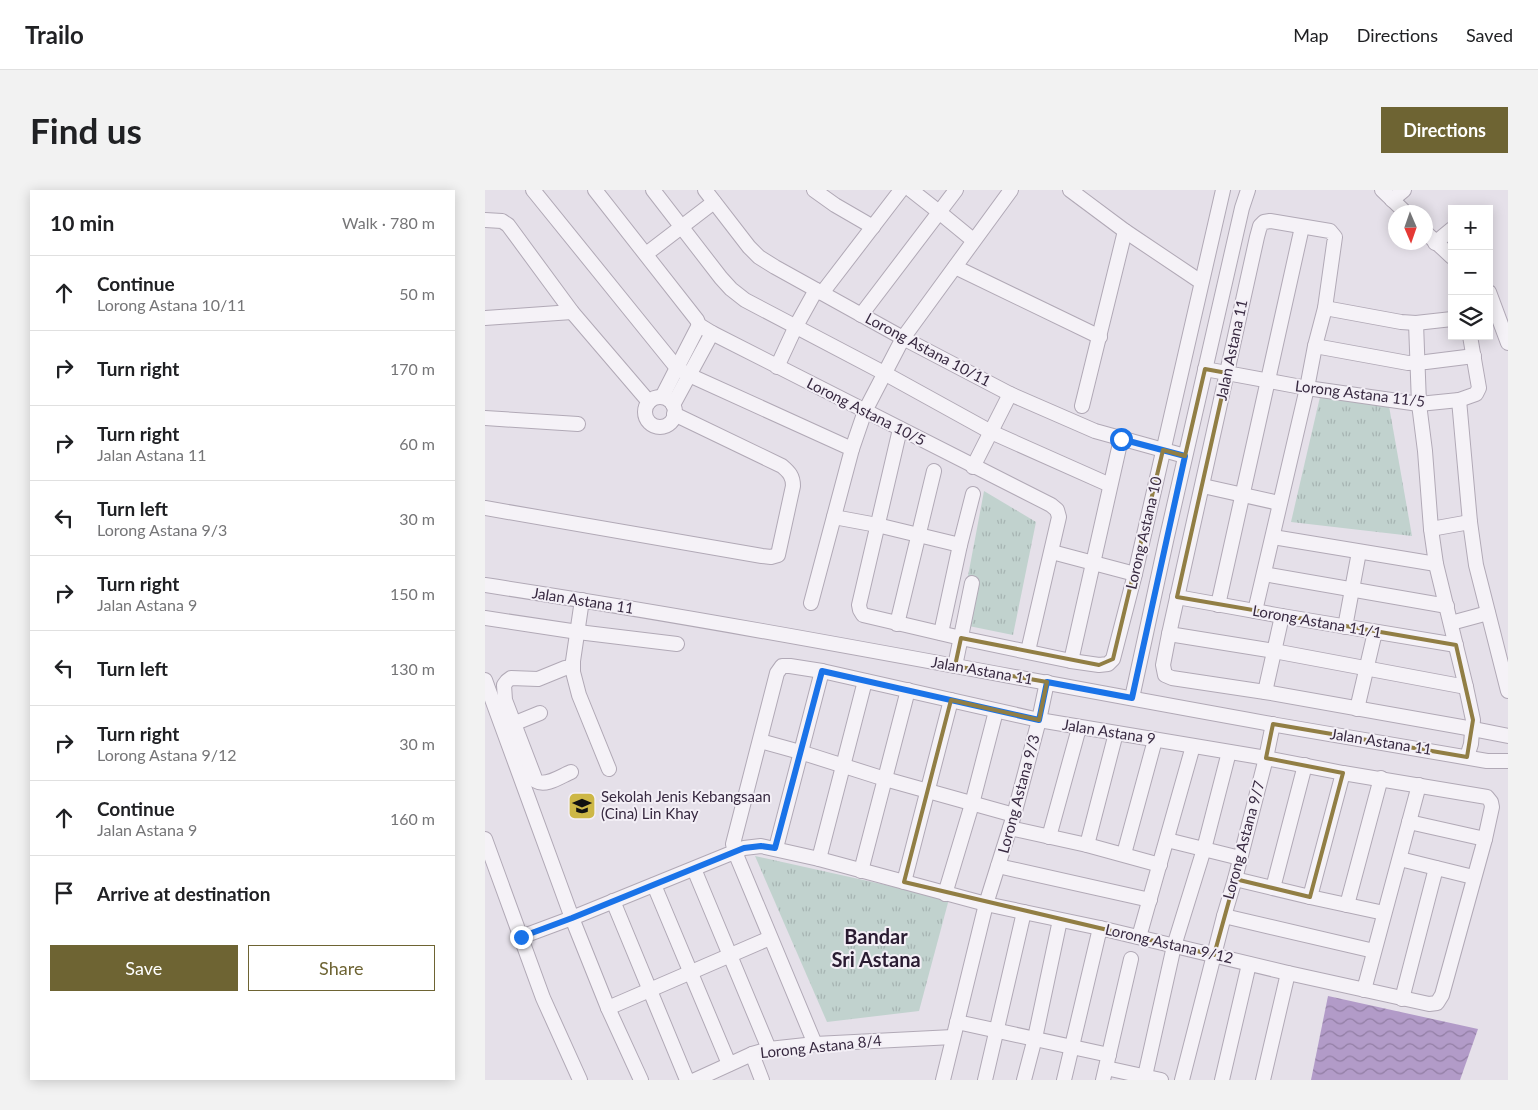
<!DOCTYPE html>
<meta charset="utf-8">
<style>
:root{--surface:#fff;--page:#f2f2f2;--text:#202124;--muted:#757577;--line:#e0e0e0;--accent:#6e6433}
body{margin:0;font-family:Lato,sans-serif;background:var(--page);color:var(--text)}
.controls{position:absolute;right:15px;top:15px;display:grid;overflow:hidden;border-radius:0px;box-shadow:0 2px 12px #0003}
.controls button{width:45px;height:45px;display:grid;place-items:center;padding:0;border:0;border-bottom:1px solid var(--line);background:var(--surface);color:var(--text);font:25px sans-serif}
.compass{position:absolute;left:903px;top:15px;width:45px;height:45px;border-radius:50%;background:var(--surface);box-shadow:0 2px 12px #0003;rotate:178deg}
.stop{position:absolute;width:15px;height:15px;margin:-11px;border:4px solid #1a73e8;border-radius:50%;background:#fff}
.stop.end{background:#1a73e8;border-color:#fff;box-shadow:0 1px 5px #0008}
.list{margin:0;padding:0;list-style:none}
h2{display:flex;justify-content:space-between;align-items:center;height:65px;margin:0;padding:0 20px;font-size:21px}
h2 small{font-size:16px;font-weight:400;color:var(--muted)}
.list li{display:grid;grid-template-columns:32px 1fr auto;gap:15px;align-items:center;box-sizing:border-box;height:75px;padding:0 20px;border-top:1px solid var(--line)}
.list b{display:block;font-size:19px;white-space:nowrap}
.list p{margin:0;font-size:16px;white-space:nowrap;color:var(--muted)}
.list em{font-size:16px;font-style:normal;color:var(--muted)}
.actions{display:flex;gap:10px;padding:15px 20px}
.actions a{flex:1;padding:11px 0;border:1px solid var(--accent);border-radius:0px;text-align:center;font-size:18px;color:var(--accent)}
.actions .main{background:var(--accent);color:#fff}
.icon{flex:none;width:28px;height:28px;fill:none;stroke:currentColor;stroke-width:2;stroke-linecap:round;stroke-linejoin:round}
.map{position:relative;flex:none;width:1023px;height:890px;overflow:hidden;border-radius:0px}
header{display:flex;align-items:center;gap:30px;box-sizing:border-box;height:70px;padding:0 25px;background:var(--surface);border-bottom:1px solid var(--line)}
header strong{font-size:24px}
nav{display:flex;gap:28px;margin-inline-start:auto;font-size:18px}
.intro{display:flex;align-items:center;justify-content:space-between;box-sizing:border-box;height:120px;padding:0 30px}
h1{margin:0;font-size:35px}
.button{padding:12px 22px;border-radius:0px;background:var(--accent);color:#fff;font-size:18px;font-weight:700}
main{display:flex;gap:30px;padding:0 30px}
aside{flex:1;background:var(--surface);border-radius:0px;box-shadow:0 2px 12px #0003}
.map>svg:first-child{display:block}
.grass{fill:url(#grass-tufts)}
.water{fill:url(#water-waves)}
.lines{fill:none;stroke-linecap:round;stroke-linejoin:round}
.minor-casing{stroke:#b1a9b6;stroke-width:16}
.minor{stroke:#f5f2f7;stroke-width:14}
.route{stroke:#1a73e8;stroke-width:6}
.marked{fill:none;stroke:#917e44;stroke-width:4;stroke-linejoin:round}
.labels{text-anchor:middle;stroke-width:4;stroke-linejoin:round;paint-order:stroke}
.street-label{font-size:15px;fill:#372940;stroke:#f3eff6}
.poi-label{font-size:15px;fill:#372940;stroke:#f3eff6;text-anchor:start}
.district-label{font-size:20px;font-weight:bold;fill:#291b31;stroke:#f3eff6}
</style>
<header>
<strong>Trailo</strong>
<nav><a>Map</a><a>Directions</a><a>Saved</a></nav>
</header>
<div class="intro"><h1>Find us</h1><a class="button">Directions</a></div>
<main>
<aside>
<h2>10 min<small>Walk · 780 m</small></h2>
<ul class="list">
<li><svg class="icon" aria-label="ahead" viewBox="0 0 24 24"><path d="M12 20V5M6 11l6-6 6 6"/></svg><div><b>Continue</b><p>Lorong Astana 10/11</p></div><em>50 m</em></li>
<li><svg class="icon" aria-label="right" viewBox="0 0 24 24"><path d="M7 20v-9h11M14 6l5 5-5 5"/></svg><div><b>Turn right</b></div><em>170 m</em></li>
<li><svg class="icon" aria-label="right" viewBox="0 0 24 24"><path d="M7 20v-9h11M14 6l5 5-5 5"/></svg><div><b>Turn right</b><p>Jalan Astana 11</p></div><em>60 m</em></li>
<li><svg class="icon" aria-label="left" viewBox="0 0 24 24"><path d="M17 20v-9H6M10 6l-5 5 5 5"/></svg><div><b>Turn left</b><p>Lorong Astana 9/3</p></div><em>30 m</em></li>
<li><svg class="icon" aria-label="right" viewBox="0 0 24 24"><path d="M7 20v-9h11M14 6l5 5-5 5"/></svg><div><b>Turn right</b><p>Jalan Astana 9</p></div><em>150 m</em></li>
<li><svg class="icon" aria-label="left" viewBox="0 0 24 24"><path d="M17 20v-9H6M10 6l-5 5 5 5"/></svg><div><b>Turn left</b></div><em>130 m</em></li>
<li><svg class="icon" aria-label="right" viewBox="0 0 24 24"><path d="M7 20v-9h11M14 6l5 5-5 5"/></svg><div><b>Turn right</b><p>Lorong Astana 9/12</p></div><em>30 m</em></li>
<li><svg class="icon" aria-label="ahead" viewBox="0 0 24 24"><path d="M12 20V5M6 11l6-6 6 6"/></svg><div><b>Continue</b><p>Jalan Astana 9</p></div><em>160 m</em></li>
<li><svg class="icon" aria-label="arrive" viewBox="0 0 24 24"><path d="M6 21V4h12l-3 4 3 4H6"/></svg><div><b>Arrive at destination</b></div></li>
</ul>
<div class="actions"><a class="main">Save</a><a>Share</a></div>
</aside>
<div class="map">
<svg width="1023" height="890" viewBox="0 0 1023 890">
<defs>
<pattern id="grass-tufts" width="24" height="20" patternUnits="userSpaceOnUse" patternTransform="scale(1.25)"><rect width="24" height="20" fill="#c1d2ce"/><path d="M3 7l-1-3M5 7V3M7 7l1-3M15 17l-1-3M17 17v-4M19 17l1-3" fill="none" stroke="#a6b4b2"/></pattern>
<pattern id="water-waves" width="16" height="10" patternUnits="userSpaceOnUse" patternTransform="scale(1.25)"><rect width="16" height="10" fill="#b29bc8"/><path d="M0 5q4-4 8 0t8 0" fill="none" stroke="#927ea4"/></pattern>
</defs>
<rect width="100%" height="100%" fill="#e5e0e9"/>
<!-- grass -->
<g class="grass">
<path d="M835,207L904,216L927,346L806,332Z"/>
<path d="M499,301L551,332L528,445L474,434Z"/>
<path d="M270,666L464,709L434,821L342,832Z"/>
</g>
<!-- water -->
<path class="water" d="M843,806L993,839L975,890H826Z"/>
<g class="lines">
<defs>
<g id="minor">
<path d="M48,0L192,178L204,185L367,259L326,413"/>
<path d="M110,0L212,130L214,135L227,143L566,315L572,320L574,327L543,461"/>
<path d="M168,0L236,88L246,99L260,110L399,183L506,242L625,295"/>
<path d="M220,0L264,57L274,67L290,77L418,148L525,204L610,241L700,266"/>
<path d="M329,0L350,15L388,37"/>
<path d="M426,0L454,22L488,50"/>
<path d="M585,0L640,41L716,92"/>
<path d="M897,0L920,22"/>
<path d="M907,10L919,0"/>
<path d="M0,30L17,31L23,35L87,122L164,212"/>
<path d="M941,43L967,67"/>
<path d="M950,53L967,39"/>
<path d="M161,64L229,12"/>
<path d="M470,77L615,147"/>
<path d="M1004,102L1023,153"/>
<path d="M337,103L416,0"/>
<path d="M840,118L916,132L931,133L967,129"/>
<path d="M376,125L471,0"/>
<path d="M0,128L87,122"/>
<path d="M931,133L934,214L940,261L946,339L951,374L981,497L988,530L986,554L982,567"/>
<path d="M830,156L923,173L941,172L989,166"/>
<path d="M292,177L311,136L331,100"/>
<path d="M720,179L822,198L934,214L974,210L991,204L994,198L985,146"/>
<path d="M177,207L214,135"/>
<circle cx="175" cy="222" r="15"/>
<path d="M974,210L985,332L991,375L1023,501"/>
<path d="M188,215L227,143"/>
<path d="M597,216L640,41"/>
<path d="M0,228L93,234"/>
<path d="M415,239L374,415L375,420L378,425L476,448L586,471L614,475L623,474L628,469L650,384L738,0"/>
<path d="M367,259L380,221L418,148L526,0"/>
<path d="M488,277L525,204"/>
<path d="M718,296L794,313"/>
<path d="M0,318L277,366L286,367L293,365L308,296C308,286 304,282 297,276L189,224"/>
<path d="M349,327L392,335L475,355"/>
<path d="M946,339L985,332"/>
<path d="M788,347L951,374"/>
<path d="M567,362L650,384"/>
<path d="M779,384L962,416"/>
<path d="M0,395C263,435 524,487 786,534C858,547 930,559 1002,571H1023"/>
<path d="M692,407L797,426L971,455"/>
<path d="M97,410L88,471V482L94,505L124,579"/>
<path d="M733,415L817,37"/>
<path d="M770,421L822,198L830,156L840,118L850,47L845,41L785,31L779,32L775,36L772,47L684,444L678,475L680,485L687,488L780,502L988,539L1023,546"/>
<path d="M0,428L93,442L192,454"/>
<path d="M966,433L1003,423"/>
<path d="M412,434L449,281"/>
<path d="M860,437L874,362"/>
<path d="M456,443L475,355L488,304"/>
<path d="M684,444L789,461L981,497"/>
<path d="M586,471L636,249"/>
<path d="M470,476L487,393"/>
<path d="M0,490L87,728L123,818L156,890"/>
<path d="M780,502L797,426"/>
<path d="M647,508L681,351L757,18L763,0"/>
<path d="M872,519L890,442"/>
<path d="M28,534L55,523"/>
<path d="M275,551L315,562L400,589L529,625"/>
<path d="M86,582C76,586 61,597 51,591L20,510L19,495L22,491L26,488L53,489L80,478L88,477"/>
<path d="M924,632L1000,649"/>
<path d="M525,638L602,655L675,675"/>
<path d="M564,647L594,538"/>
<path d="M0,649L58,808L95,890"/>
<path d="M682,650L755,668"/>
<path d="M602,655L631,543"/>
<path d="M291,658L337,481"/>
<path d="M639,664L670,550"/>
<path d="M334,669L380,491"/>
<path d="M915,669L988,687"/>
<path d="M513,676L665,710"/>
<path d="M209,679L284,859"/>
<path d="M376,681L423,500"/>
<path d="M750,689L825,707L899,723"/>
<path d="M419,692L466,510"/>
<path d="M169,695L244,874"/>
<path d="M788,698L820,575"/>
<path d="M460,704L487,614L511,521"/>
<path d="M825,707L858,583"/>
<path d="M128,711L202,890"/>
<path d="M862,715L896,588"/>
<path d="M739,726L889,761"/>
<path d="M36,747L87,728L259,658L276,656L334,669L501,714L615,738L803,783L944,814L952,813L957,805L1000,649L1007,617L1006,612L1002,607L858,583L781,568L554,530L337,481L305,476H297L292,483L248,654L250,662L330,854"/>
<path d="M654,747L708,556"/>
<path d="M879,800C897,731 916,663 934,595"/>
<path d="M917,809L951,678"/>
<path d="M123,818L285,748"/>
<path d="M472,832L624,865"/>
<path d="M267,864L277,890"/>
<path d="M621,878L676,890"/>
<path d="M660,886L689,756L719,659L744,562"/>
<path d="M210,890L267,864L284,859L330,854L468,847"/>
<path d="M458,890L501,714L529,625L554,530L562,492"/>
<path d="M500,890L539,722"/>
<path d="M539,890L550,848L575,730"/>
<path d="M579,890L615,738"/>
<path d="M618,890L646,769"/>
<path d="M697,890L739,726L750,689L781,568L788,534"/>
<path d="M737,890L764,774"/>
<path d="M778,890L803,783"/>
</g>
</defs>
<!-- minor casing -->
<use href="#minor" class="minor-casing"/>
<!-- minor -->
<use href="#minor" class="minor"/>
</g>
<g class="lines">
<!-- route -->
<path class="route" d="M36,747L87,728L259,658L276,656L290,658L337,481L554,530L562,492L647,508L700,266L636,249"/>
</g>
<!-- marked area -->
<path class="marked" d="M720,179L742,183L692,407L971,455L988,530L982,567L788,534L781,568L858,583L825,707L750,689L729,765L419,692L466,510L554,530L562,492L470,476L476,448L614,475L628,469L678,260L700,266Z"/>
<!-- icons -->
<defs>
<symbol id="school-square" viewBox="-11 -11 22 22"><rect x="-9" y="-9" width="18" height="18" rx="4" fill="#cdb746" stroke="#f3eff6"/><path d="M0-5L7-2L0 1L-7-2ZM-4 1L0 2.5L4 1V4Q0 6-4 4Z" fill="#111"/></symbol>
</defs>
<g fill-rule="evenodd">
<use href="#school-square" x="81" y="600" width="32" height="32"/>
</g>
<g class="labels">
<!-- street labels -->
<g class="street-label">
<text transform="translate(443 160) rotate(28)" y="5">Lorong Astana 10/11</text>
<text transform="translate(747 160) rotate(-78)" y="5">Jalan Astana 11</text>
<text transform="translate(875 204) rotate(7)" y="5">Lorong Astana 11/5</text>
<text transform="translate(381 222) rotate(27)" y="5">Lorong Astana 10/5</text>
<text transform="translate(659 343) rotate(-77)" y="5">Lorong Astana 10</text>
<text transform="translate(98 411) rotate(9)" y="5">Jalan Astana 11</text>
<text transform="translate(832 432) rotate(10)" y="5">Lorong Astana 11/1</text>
<text transform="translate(497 481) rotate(10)" y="5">Jalan Astana 11</text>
<text transform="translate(624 542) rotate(9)" y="5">Jalan Astana 9</text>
<text transform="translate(896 552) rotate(9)" y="5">Jalan Astana 11</text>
<text transform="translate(534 604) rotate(-75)" y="5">Lorong Astana 9/3</text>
<text transform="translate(759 650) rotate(-75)" y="5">Lorong Astana 9/7</text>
<text transform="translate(684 754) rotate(13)" y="5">Lorong Astana 9/12</text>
<text transform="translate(336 857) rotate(-6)" y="5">Lorong Astana 8/4</text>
</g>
<!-- poi labels -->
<g class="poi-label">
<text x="116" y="612">Sekolah Jenis Kebangsaan<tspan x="116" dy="17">(Cina) Lin Khay</tspan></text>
</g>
<!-- district labels -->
<g class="district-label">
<text x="391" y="754">Bandar<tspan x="391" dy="23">Sri Astana</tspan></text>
</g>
</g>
</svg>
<div class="controls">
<button>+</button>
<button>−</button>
<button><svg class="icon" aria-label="layers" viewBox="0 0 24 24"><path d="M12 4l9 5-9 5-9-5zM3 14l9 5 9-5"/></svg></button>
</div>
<svg class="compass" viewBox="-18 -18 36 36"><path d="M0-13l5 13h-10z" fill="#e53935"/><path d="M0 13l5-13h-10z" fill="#757577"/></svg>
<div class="stop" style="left:636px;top:249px"></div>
<div class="stop end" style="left:36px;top:747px"></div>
</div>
</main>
